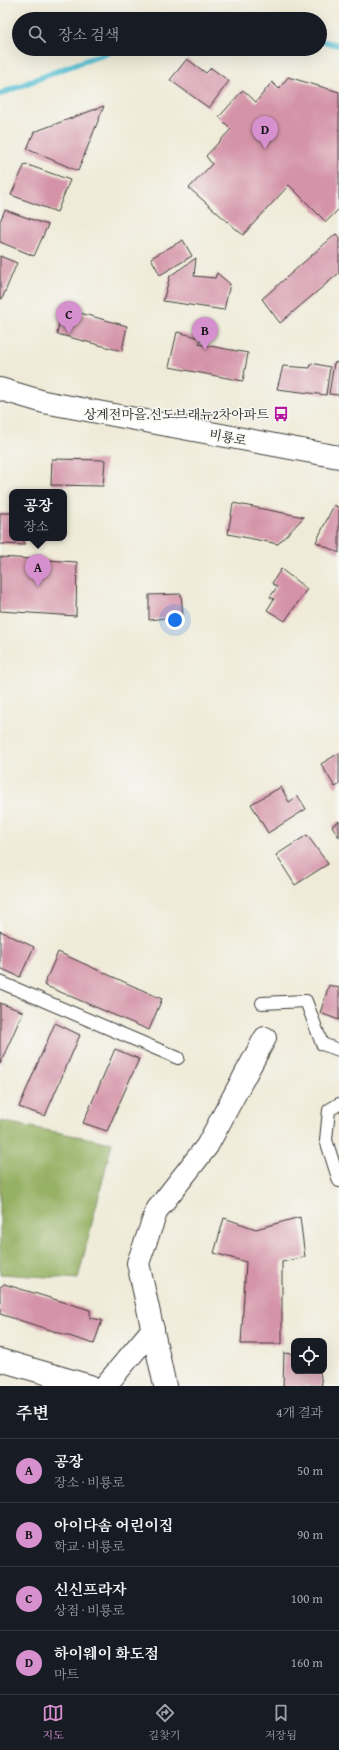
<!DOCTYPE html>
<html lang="ko">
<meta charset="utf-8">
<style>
:root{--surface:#171b24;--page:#242831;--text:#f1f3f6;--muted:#9ea1a6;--line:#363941;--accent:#d690ce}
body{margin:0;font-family:"Gentium Book Plus","Noto Serif KR",serif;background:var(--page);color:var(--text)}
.controls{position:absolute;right:12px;bottom:12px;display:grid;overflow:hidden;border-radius:8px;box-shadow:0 4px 16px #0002}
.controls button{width:36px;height:36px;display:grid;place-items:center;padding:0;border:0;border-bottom:1px solid var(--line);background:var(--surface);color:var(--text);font:20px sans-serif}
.you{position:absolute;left:175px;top:620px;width:14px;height:14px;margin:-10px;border:3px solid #fff;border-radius:50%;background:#1a73e8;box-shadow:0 0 0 6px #1a73e833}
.badge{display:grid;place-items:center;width:26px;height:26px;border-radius:50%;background:var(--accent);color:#111;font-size:13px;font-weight:700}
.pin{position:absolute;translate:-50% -33px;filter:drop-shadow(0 1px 2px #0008)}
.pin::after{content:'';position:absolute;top:21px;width:14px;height:12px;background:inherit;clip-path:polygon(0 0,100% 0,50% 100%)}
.popup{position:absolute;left:9px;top:489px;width:58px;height:52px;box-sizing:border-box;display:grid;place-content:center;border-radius:8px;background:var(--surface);filter:drop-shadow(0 1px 3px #0005);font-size:13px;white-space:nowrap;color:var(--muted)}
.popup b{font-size:15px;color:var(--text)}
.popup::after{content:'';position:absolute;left:50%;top:100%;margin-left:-8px;border:8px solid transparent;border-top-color:var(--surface)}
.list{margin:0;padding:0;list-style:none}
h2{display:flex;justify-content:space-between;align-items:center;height:52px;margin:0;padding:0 16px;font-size:17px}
h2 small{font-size:13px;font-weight:400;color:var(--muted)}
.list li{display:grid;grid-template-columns:26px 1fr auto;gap:12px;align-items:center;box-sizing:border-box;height:64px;padding:0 16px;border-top:1px solid var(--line)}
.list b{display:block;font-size:15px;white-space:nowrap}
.list p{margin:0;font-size:13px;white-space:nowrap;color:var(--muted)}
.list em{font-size:13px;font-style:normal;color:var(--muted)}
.icon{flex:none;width:22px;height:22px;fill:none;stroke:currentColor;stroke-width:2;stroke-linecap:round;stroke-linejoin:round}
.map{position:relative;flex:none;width:339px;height:1386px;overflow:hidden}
.search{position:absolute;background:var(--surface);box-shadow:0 4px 16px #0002;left:12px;right:12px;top:12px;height:44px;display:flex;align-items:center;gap:10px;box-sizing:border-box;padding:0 14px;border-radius:22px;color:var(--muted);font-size:15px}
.sheet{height:308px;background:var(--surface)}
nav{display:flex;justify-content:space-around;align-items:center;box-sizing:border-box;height:56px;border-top:1px solid var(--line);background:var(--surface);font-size:11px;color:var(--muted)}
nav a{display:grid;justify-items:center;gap:2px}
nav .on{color:var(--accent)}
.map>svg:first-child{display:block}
.forest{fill:#95b163;stroke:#586640}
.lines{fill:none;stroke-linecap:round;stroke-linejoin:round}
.stream{stroke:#56bfd3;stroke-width:6}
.building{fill:#d493a8}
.lane-casing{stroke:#3c3b38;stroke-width:14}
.street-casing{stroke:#3c3b38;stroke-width:24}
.secondary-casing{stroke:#3c3b38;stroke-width:24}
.lane{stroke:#fff;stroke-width:12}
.street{stroke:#fff;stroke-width:22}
.secondary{stroke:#fff;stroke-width:22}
.labels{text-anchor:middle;stroke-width:3;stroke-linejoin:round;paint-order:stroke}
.poi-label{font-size:13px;fill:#1c1c1c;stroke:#f6f6f2;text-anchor:end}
.street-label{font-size:13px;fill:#1c1c1c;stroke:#f6f6f2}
</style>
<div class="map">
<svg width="339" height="1386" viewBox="0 0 339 1386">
<rect width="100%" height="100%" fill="#f6f6f2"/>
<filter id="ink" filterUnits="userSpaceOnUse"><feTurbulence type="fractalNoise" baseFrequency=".025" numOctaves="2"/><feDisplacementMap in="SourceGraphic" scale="8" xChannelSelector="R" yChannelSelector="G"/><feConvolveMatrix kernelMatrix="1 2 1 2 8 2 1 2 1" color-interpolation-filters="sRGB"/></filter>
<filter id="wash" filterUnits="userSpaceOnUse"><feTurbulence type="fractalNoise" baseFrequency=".012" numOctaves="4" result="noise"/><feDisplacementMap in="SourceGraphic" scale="16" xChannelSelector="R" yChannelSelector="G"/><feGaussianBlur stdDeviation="0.9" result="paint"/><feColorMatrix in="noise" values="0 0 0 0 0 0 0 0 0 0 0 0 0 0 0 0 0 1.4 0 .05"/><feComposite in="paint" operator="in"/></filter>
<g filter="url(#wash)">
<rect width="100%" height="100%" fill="#efebd8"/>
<!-- forest -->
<path class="forest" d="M0,1121L112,1143L78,1279L0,1274Z"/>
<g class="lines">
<!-- stream -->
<g class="stream">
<path d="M320,41L339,45"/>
<path d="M0,94L60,70L118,49"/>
</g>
</g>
<g id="blocks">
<!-- building -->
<g class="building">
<path d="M187,59L206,73L211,68L229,81L209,108L170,80Z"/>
<path d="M288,77L339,92V209L326,222L289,185L243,235L189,188L212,164L206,156L231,129L219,117L243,90L256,102L272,82L279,89Z"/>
<path d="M104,106L78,171L27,149L34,132Z"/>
<path d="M25,164L70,180L57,212L11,195Z"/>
<path d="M5,210L48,225L34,256L0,242V221Z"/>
<path d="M336,234L339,237V273L280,323L262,299Z"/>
<path d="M183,240L192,256L160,275L151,258Z"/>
<path d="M0,256L17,263L2,299L0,298Z"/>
<path d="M196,258L194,276L215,278L217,273L230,284L224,310L163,301L170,276Z"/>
<path d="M62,308L127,326L122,351L57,334Z"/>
<path d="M177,332L201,338L199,344L248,353L243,381L169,367Z"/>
<path d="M339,362V395L329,394L334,363Z"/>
<path d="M311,363L330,367L326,395L277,389L283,366L310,368Z"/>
<path d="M52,459L105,460L103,486L51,485Z"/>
<path d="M233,503L304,517L278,544L228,534Z"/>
<path d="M334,505L339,508V553L316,542Z"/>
<path d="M0,513H12V538H24V545L0,544Z"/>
<path d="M0,557L77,562L76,616L0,611Z"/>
<path d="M281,569L307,589L285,621L267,610L274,599L270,597L277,587L272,583Z"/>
<path d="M181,594L183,616L149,620V595Z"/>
<path d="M339,753V785L335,787L321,764Z"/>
<path d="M281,787L289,802L298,796L306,809L268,833L251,804Z"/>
<path d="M339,821V837L332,826Z"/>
<path d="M307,835L328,864L295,885L276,855Z"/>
<path d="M0,931L34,947L20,977L0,968Z"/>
<path d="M58,952L162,999L149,1030L44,985Z"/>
<path d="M329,985L339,988V1020L320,1013Z"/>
<path d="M0,1003L23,1012L0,1064Z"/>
<path d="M55,1023L80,1035L45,1116L19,1107Z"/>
<path d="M115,1049L139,1059L107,1131L83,1123Z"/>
<path d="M300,1217L305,1257L282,1262V1344H241L246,1262L214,1253L224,1218L256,1229Z"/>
<path d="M4,1284L90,1310V1318L102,1320L94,1344L0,1314V1287Z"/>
<path d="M284,1353L294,1354V1371H320L322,1386H283Z"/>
</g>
</g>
</g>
<g filter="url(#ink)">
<use href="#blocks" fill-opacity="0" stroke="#3c3b38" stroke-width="1"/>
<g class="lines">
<defs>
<g id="lane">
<path d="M0,982L178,1058"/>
<path d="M262,1003L306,1001L322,1044L339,1050"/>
<path d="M339,1104L329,1110L326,1140L339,1181"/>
</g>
<g id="street">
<path d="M0,1360L90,1386"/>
<path d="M105,1386L153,1329"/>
<path d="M165,1386L138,1263L157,1210L207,1146L265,1038"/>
</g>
<path id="secondary" d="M0,389L44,402L339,457"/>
</defs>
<!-- lane casing -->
<use href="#lane" class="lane-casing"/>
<!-- street casing -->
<use href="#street" class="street-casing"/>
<!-- secondary casing -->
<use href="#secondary" class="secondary-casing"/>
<!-- lane -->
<use href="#lane" class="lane"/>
<!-- street -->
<use href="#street" class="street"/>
<!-- secondary -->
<use href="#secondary" class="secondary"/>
</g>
</g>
<!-- icons -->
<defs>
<symbol id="bus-bare" viewBox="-9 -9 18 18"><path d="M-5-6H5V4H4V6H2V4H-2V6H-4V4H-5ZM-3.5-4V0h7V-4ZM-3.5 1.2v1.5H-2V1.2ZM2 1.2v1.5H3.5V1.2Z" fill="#b5179e" stroke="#f6f6f2" stroke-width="2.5" paint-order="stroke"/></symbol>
</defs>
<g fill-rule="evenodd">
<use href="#bus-bare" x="270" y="403" width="22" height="22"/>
</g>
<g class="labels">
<!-- poi labels -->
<g class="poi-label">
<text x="269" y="419">상계전마을.신도브래뉴2차아파트</text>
</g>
<!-- street labels -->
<g class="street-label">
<text transform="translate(228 437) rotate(11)" y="5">비룡로</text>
</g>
</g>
</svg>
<div class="controls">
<button><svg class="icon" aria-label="locate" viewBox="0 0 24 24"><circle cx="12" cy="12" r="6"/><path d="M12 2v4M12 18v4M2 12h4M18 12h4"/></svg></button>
</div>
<div class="you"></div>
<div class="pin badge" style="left:38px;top:587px">A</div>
<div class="popup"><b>공장</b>장소</div>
<div class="pin badge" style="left:205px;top:350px">B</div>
<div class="pin badge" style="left:69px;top:334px">C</div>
<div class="pin badge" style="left:265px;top:149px">D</div>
<div class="search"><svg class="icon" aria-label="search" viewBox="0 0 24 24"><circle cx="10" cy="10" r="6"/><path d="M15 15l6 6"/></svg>장소 검색</div>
</div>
<section class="sheet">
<h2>주변<small>4개 결과</small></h2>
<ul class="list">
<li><span class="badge">A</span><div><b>공장</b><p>장소 · 비룡로</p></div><em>50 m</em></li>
<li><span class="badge">B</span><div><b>아이다솜 어린이집</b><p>학교 · 비룡로</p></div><em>90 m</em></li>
<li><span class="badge">C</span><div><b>신신프라자</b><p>상점 · 비룡로</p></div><em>100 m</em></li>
<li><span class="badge">D</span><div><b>하이웨이 화도점</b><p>마트</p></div><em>160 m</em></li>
</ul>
</section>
<nav>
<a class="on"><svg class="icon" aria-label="map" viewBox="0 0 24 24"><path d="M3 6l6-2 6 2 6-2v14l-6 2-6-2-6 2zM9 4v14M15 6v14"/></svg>지도</a>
<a><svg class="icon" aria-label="directions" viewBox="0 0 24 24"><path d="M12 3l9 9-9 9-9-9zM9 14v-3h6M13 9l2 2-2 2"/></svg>길찾기</a>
<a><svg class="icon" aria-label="saved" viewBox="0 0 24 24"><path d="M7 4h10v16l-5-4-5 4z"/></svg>저장됨</a>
</nav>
